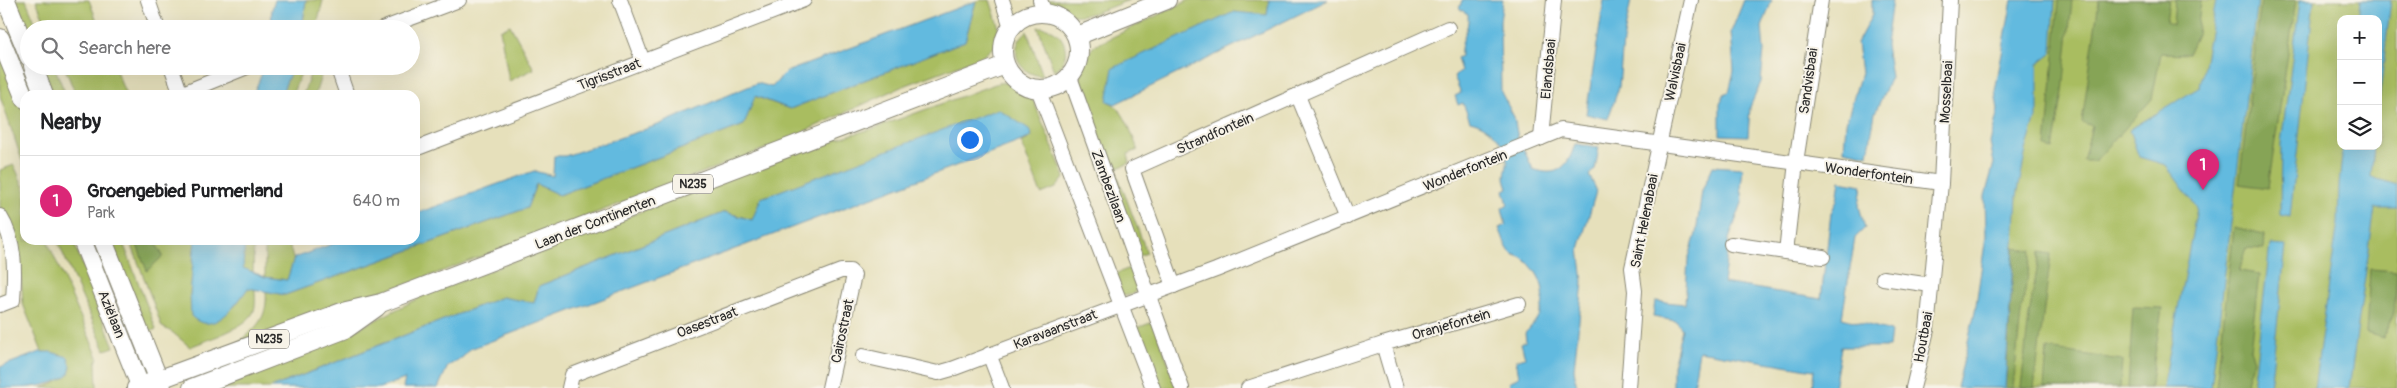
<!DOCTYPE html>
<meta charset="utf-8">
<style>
:root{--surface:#fff;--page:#f6f6f6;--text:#202124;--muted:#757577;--line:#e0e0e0;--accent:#db2777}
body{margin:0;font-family:Pangolin,sans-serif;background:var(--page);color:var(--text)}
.controls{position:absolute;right:15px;top:15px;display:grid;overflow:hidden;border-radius:10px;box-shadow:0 5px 20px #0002}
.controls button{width:45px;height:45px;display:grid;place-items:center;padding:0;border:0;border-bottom:1px solid var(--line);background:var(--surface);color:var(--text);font:25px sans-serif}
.you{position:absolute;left:969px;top:139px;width:18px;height:18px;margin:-12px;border:4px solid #fff;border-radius:50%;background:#1a73e8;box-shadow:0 0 0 8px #1a73e833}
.badge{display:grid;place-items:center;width:32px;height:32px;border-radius:50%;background:var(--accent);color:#fff;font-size:16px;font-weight:700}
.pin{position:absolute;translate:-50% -41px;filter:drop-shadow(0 1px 2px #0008)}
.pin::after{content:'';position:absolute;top:26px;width:18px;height:15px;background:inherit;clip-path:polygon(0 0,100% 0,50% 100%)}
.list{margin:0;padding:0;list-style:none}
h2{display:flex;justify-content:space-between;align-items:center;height:65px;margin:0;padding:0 20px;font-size:21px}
h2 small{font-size:16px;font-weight:400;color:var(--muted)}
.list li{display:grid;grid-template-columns:32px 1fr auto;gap:15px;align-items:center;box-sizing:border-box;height:90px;padding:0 20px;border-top:1px solid var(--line)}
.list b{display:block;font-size:19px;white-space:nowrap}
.list p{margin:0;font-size:16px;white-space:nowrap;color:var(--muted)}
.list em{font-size:16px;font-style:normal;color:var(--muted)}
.icon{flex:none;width:28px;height:28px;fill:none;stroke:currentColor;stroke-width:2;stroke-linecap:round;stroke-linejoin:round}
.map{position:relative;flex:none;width:2397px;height:388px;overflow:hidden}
.search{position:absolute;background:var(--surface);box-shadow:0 5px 20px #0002;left:20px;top:20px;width:400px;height:55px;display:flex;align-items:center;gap:12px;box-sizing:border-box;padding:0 18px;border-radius:28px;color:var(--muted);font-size:19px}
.panel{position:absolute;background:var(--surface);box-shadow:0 5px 20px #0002;left:20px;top:90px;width:400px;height:155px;border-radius:15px}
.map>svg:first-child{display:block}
.green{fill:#a9bd61;stroke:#6a7446;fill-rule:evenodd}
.forest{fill:#86a457;stroke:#586841}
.water{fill:#62badf;stroke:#467285}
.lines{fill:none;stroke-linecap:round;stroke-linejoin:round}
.minor-casing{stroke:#888673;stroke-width:16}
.major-casing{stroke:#888673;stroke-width:20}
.minor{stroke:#fff;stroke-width:14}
.major{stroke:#fff;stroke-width:18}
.labels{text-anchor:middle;stroke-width:4;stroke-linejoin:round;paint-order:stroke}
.shield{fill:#f7f3e8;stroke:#686764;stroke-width:1}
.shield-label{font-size:12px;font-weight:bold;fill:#2b2b2b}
.street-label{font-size:14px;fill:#2b2b2b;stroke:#f7f3e8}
</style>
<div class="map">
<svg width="2397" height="388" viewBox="0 0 2397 388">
<rect width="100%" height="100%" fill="#f7f3e8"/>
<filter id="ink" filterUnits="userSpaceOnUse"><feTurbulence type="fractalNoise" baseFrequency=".02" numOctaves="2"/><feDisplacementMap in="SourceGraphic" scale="10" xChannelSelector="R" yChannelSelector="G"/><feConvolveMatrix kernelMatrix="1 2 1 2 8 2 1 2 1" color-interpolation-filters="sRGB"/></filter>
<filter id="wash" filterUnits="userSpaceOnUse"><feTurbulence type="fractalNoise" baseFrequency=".0096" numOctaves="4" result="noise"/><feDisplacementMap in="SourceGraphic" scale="20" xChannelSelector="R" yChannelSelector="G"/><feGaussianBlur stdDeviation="1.12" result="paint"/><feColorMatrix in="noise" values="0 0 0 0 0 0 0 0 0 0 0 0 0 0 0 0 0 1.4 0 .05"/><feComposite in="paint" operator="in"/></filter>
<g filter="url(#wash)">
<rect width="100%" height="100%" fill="#e6e0bb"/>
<!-- green -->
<g class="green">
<path d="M15,0H26L38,29H29V34Z"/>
<path d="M36,0H89L100,29H48Z"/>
<path d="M306,0H323L316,29H302Z"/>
<path d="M981,0H990L1001,34L998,43L983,56L901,87L775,145L411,283L359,297L236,345C256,327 268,320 266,291L285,295L527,208L536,184L559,195L744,125L754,96L790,109L965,41L976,1Z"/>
<path d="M1047,0H1129C1101,10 1069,29 1047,0Z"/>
<path d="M1189,0H1269L1267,15L1107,101C1125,108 1131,133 1138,150L1128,154L1130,163L1115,169L1147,253L1138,256L1079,87C1080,71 1084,58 1094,46Z"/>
<path d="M2032,0H2397V388H1979ZM2341,19H2378V146H2341Z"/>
<path d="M510,25L534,69L509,81L500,30Z"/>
<path d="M1038,27C1064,26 1076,57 1054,71Z"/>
<path d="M1027,31L1043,76C1017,75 1007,48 1027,31Z"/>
<path d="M0,58L9,70L25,112V169L0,96Z"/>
<path d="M42,66H54L66,95H53Z"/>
<path d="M64,66H114L126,95H76Z"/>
<path d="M293,66H304L292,95H281Z"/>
<path d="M313,66H324L315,95H303Z"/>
<path d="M998,83C1013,81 1025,91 1034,102L1065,177L1056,188L1041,194L1021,142L1027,140L1032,134L1029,129L752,220L725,212L539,286L534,304L502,297L270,388H209L346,335L423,296L813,145L875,128Z"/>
<path d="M14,165L25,190V240H47L98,357L96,363L97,388H42L56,383L61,354L42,352L23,304L21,275L10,223L0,208V170Z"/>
<path d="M57,240H73L114,347L105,350Z"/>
<path d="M110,240H122L156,329L148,333Z"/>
<path d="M130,240H195L190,295L234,307L248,288L255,289C255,298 257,309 251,316C240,330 206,340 190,347L172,332L162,327Z"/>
<path d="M245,240H254L253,272L242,268Z"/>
<path d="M265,240H288L294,262L287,280L265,277Z"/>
<path d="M1132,267L1138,287L1133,294L1125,296L1122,294L1113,275Z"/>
<path d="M1153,322L1178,388H1157L1134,329Z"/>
</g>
<!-- forest -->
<g class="forest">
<path d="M2059,0H2072L2063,92L2053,149L2046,147Z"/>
<path d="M2099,0H2169L2166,22L2173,25L2175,0H2201L2197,34L2188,54L2161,53L2152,99L2095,161H2083L2092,126L2082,122Z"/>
<path d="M2261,0H2296L2268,188L2239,184Z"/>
<path d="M2234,227L2264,234L2263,249L2246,248L2239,271L2259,274L2250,349L2254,360L2245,388H2216Z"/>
<path d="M135,240H154L163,256L147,271Z"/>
<path d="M2014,248L2032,251L2021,314L2013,388H2005Z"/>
<path d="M2040,252L2051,254L2034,388H2021L2029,315Z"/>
<path d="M2370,269L2397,271L2394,315L2383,338L2366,333Z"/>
<path d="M2133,307L2162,308L2150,388H2128Z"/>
<path d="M2047,349L2122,360L2120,388H2044Z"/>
</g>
<!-- water -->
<g class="water">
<path d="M275,0H306L302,29H274C270,19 271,9 275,0Z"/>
<path d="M1269,0H1328L1115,104L1107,101L1113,68L1234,12L1267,15Z"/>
<path d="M1462,0H1503L1500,21L1501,92L1514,117L1518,138L1533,169C1558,178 1568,167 1575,144L1599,147L1595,170L1589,175L1596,189L1595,195L1579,249L1583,282L1574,369L1577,388H1512L1509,382L1519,377L1516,360L1525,357L1521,343L1526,341L1525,333C1549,311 1550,282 1525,260C1521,256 1515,256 1511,253C1505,247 1503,236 1499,228L1506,225L1502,208L1508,204L1504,190L1508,188C1501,172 1509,170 1507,158C1503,139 1488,125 1470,121L1463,103L1458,105L1455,96L1461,93L1454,76L1461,72L1457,58L1461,56C1459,41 1470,30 1468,14L1459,9Z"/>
<path d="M1604,0H1631L1623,41L1619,87L1608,119L1586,114Z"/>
<path d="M1744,0H1772L1762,27L1764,51L1761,82L1750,107L1748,136L1720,135V103L1725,93L1729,92L1734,71L1731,32Z"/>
<path d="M1872,0H1892L1886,45L1891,77L1875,113L1868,155L1844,150L1846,123L1861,73L1857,43L1872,15Z"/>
<path d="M2012,0H2055L2052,53L2038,64V111L2026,150L2017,196L2005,388H1957L1975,312L1986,236L1985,196L1994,163L1990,143L1998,110L1995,91Z"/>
<path d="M2216,0H2258L2211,388H2163L2197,208L2166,165L2139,157L2129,130L2200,87Z"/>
<path d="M2300,0H2314L2290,217L2280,215L2281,143Z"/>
<path d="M2360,0H2391L2378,111V19H2358Z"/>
<path d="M976,1L965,41L790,109L755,96L744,125L559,195L536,184L527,208L285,295L248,288C236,305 213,338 191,316L190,295L195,240H245L243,268L265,277L287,280L294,258L343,240H415V214L534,171L553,176L554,156H565L658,125L757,83L772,87L786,72Z"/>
<path d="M265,66H293L281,95H253Z"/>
<path d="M998,109L1029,129L1032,137L470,349L463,357L448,366L438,388H403L405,379L379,388H270L502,297L534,303L539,286L725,212L752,220L761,198Z"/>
<path d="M2343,146H2374L2371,177L2397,185V208H2375L2349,388H2314L2338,222L2339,185Z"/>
<path d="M1713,166L1743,168L1741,187L1743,200L1729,239L1723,283L1821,299L1831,213L1837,200L1840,181L1862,185L1859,206L1865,228L1855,238L1842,318L1891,331L1889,347H1841L1834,388H1812L1814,370L1699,351L1693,388H1673V366L1682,329L1676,321L1653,317L1655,301L1685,304L1688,260L1696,234L1702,191Z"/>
<path d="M2270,245L2286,246L2270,388H2253Z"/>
<path d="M40,352H51L68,357L71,366L69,374C52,388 23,388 0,388V367Z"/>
</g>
</g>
<g filter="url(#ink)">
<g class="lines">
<defs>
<g id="minor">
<path d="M148,0L158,29"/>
<path d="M620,0L643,61"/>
<path d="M1002,0L1011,27"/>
<path d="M1040,0L1045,13"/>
<path d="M382,29L459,0"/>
<path d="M171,66L181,94"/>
<path d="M337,66L347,95"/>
<path d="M1070,77L1182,388"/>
<path d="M1038,89L1153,388"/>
<path d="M178,95L247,67"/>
<path d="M1298,96L1348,217"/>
<path d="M1541,138L1554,0"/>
<path d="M415,149L804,0"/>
<path d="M0,216C16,241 15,271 13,300L0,305"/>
<path d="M1731,244L1786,252L1796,162L1821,0"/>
<path d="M1786,252L1823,257"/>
<path d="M1883,278L1931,285"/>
<path d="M1174,286L1132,169L1448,28"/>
<path d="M1383,344L1396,388"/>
<path d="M989,354L1002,388"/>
<path d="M863,356L938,373L952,369L1216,270L1561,130L1941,183"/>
<path d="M569,388L572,375L841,271H850L854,275L829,388"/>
<path d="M1248,388L1383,344L1519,304"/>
<path d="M1628,388L1635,291L1632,268L1691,0"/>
<path d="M1913,388L1927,330L1941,183L1950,0"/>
</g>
<g id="major">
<path d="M6,0L29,57"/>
<circle cx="1041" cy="51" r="38"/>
<path d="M1077,36L1167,0"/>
<path d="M0,38L25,99"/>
<path d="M33,66L44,95"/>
<path d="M82,240L141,388"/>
<path d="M103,240L162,388"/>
<path d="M136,388L342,312L381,303L1005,65"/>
<path d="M192,388L346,329L377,307"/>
</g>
</defs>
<!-- minor casing -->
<use href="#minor" class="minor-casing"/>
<!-- major casing -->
<use href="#major" class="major-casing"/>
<!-- minor -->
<use href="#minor" class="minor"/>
<!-- major -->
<use href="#major" class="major"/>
</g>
</g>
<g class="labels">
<!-- shield labels -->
<g class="shield">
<rect x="673" y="174.5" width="40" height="19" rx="4"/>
<rect x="249" y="329.5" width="40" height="19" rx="4"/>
</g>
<g class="shield-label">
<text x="693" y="188">N235</text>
<text x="269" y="343">N235</text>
</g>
<!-- street labels -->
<g class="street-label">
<text transform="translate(1548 69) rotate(-85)" y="5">Elandsbaai</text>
<text transform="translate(1675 72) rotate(-78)" y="5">Walvisbaai</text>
<text transform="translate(609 74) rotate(-21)" y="5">Tigrisstraat</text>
<text transform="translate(1808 81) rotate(-82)" y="5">Sandvisbaai</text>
<text transform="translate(1946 92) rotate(-87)" y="5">Mosselbaai</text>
<text transform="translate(1215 133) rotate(-24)" y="5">Strandfontein</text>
<text transform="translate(1465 170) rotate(-22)" y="5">Wonderfontein</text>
<text transform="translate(1869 173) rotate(8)" y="5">Wonderfontein</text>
<text transform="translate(1109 186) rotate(70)" y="5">Zambezilaan</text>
<text transform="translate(1644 221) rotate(-79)" y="5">Saint Helenabaai</text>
<text transform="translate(595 222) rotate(-21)" y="5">Laan der Continenten</text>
<text transform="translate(112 314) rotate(68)" y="5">Aziëlaan</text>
<text transform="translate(707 322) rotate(-21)" y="5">Oasestraat</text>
<text transform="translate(1451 324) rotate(-16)" y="5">Oranjefontein</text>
<text transform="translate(1055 329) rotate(-21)" y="5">Karavaanstraat</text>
<text transform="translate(842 331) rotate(-78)" y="5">Cairostraat</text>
<text transform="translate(1923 337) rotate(-79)" y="5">Houtbaai</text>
</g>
</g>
</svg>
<div class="controls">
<button>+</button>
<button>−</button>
<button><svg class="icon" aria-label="layers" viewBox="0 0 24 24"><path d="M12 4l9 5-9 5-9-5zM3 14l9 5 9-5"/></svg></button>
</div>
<div class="you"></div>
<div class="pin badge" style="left:2203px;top:190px">1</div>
<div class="search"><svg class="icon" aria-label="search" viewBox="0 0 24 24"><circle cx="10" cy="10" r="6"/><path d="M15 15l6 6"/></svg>Search here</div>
<section class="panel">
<h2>Nearby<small></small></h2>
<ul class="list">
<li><span class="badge">1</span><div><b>Groengebied Purmerland</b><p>Park</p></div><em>640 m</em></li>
</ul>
</section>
</div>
